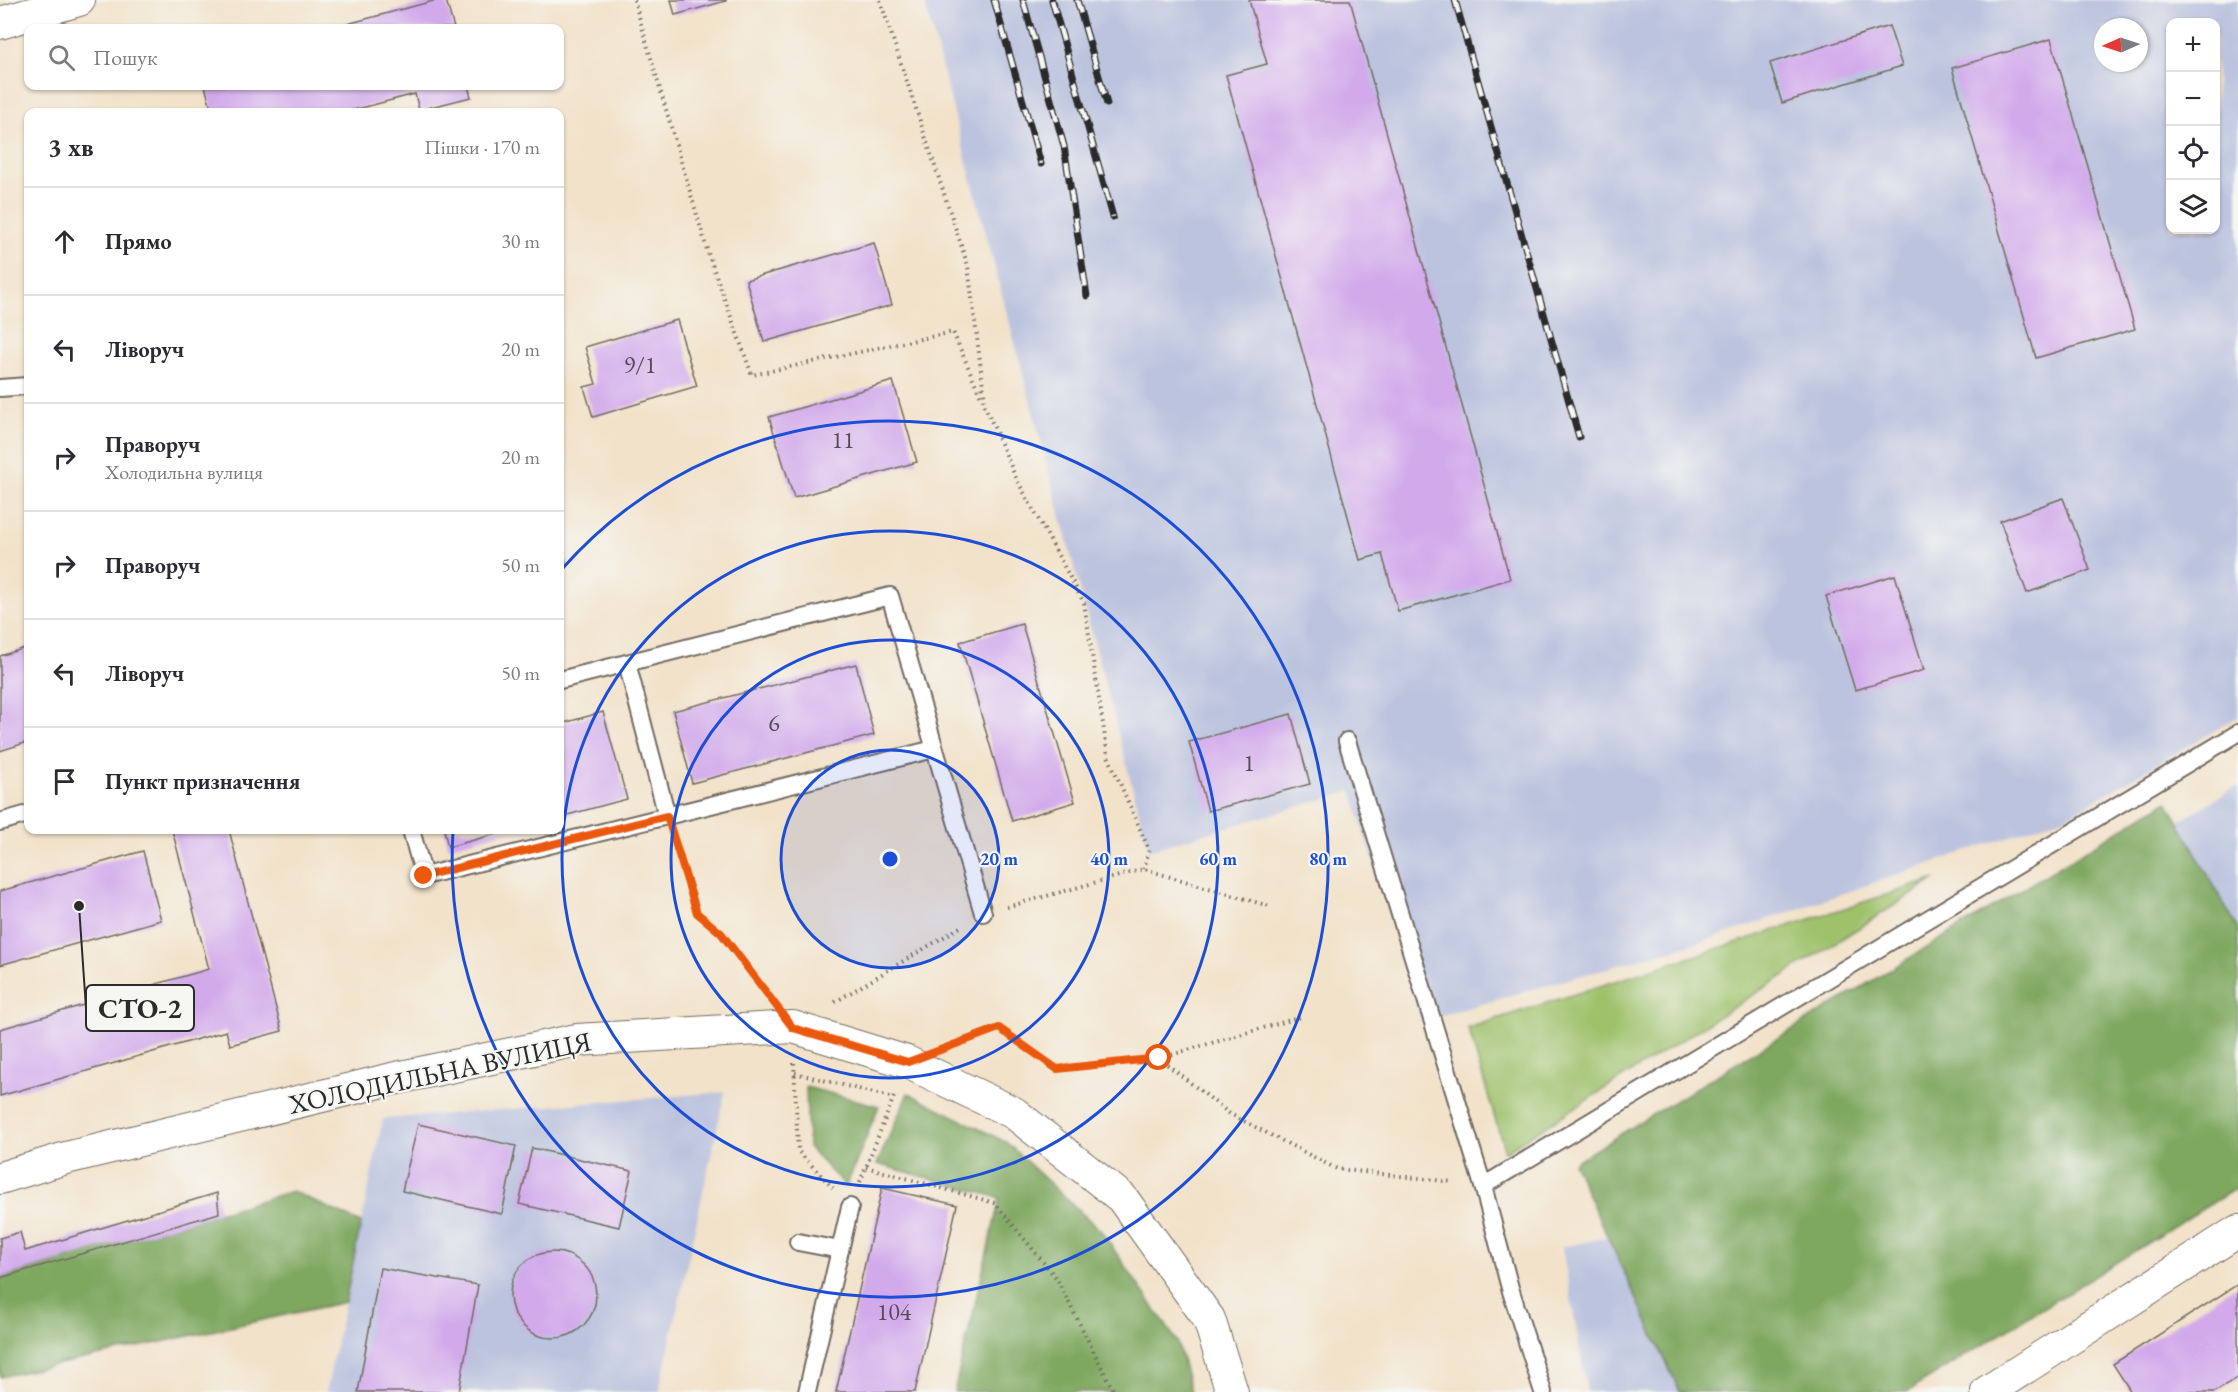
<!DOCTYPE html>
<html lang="uk">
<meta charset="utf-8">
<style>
:root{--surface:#fff;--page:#f2f2f3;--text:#2b2b33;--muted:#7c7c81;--line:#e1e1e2}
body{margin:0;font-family:"EB Garamond",serif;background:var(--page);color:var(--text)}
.controls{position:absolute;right:18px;top:18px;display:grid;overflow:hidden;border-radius:12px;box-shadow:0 2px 4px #0004}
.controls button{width:54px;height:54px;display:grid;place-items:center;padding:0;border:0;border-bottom:2px solid var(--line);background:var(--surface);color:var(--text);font:30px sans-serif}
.compass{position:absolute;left:2094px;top:18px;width:54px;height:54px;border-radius:50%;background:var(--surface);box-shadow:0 2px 4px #0004;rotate:267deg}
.stop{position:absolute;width:18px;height:18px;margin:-14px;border:4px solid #ea580c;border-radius:50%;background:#fff}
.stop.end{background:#ea580c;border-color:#fff;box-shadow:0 2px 6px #0008}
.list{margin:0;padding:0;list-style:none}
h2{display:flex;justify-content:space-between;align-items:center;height:78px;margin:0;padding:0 24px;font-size:26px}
h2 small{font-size:20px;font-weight:400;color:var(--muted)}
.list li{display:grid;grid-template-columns:39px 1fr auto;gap:18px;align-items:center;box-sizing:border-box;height:108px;padding:0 24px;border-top:2px solid var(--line)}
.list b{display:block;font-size:22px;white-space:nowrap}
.list p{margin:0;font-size:20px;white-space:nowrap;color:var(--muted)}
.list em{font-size:20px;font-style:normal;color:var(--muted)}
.icon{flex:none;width:33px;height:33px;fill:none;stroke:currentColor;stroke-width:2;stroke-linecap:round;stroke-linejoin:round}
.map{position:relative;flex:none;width:2238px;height:1392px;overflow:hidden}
.search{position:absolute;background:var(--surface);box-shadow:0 2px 4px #0004;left:24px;top:24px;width:540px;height:66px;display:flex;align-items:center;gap:15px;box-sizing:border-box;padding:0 21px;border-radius:12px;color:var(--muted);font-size:22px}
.panel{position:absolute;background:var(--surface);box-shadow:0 2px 4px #0004;left:24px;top:108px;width:540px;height:726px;border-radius:12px}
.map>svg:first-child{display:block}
.industrial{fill:#bbc3de;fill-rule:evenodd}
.green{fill:#9ec16b;stroke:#64764b;stroke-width:1.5}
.forest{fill:#7ea75f;stroke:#546945;stroke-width:1.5}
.building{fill:#d2aaeb}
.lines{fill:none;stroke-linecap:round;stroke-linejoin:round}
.service-casing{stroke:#716b62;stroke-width:20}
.minor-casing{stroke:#716b62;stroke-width:34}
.path{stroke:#716b62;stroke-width:4;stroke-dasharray:1.5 4.5;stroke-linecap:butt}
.service{stroke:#fff;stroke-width:16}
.minor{stroke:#fff;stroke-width:32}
.rail-casing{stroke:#2b2b2b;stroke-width:7}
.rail{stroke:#f6f6f2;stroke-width:4.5;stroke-dasharray:14;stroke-linecap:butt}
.route{stroke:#ea580c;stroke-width:8}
.ring{fill:none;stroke:#1d4ed8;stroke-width:3}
.labels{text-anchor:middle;stroke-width:4.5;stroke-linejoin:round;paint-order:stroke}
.number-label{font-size:24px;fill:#554b5b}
.street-label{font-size:27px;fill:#2b2b2b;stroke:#f6f6f2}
.centre{fill:#1d4ed8;stroke:#f6f6f2;stroke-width:3}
.ring-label{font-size:18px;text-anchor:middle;font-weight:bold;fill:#1d4ed8;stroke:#f6f6f2;stroke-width:4.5;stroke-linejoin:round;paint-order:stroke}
.leader{fill:none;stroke:#2b2b2b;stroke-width:2}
.callout-dot{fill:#2b2b2b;stroke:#f6f6f2;stroke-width:2}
.callout{fill:#f6f6f2;stroke:#2b2b2b;stroke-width:2}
.callout-label{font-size:28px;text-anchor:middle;font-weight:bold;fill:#2b2b2b}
</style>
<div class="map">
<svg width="2238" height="1392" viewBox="0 0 2238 1392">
<rect width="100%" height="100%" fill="#f6f6f2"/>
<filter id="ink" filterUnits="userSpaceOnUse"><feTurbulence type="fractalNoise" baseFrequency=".0167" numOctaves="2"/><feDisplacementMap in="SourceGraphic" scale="12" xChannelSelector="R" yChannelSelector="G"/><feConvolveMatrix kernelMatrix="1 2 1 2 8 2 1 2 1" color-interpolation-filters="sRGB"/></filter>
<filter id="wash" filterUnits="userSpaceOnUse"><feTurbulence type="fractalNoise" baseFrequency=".008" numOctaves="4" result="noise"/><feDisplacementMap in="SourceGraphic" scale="24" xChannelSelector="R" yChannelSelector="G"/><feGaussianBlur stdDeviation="1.35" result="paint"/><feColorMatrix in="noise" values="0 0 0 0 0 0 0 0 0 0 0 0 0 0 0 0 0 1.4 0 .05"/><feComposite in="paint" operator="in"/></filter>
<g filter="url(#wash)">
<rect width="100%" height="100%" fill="#f2e2c9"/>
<!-- industrial -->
<g class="industrial">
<path d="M924,0H2238V717L2066,817L1710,939L1421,1021L1352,791L1149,850ZM2170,22H2216V230H2170ZM2103,27H2139V63H2103Z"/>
<path d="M2238,786V929L2178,821Z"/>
<path d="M725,1092L659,1392H326L383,1119Z"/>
<path d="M1609,1237L1680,1392H1587L1562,1247Z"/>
</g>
<!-- green -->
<path class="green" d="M1936,879L1505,1152L1468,1028Z"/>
<!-- forest -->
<g class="forest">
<path d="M2167,801L2238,929V1187L1907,1392H1680L1573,1163Z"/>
<path d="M806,1087L879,1106L846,1187L808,1147Z"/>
<path d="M908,1093L1006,1142L1101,1231L1177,1341L1191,1392H954L1000,1198L877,1164Z"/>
<path d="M292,1191L361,1223L345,1302L0,1377V1278Z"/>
</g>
<g id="blocks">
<!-- building -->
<g class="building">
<path d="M437,0H446L454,28H332Z"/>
<path d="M671,0H726V1L675,15Z"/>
<path d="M1249,0H1350L1510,579L1398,611L1382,554L1360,560L1226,75L1267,64Z"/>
<path d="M1889,26L1902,66L1782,103L1770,63Z"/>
<path d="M2051,39L2135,329L2036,358L1952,68Z"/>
<path d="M205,86H468L471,97L419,110L415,94L346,112H212Z"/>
<path d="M874,243L892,305L764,342L746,280Z"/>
<path d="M677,320L697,386L593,417L584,387L596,384L585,347Z"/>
<path d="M893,381L917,462L794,498L769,417Z"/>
<path d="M2063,498L2090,570L2027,593L2000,521Z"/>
<path d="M560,540L566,562L560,564Z"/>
<path d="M1895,575L1924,670L1855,690L1826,596Z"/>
<path d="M1022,624L1075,802L1012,821L960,642Z"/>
<path d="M28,647V742L0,751V656Z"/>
<path d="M856,664L874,735L692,783L673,711Z"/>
<path d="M603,712L627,799L560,817V744L562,743L560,724Z"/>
<path d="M1291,714L1310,784L1208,811L1189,742Z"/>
<path d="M172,830H229L282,1031L230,1045L226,1031L0,1096V1029L209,969Z"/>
<path d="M444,830H511L448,847Z"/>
<path d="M143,851L161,920L0,965V891Z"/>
<path d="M418,1124L516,1146L502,1214L402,1191Z"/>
<path d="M532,1148L632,1171L619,1227L519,1204Z"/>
<path d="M882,1188L957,1205L915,1392H836Z"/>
<path d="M217,1193L219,1213L0,1278V1238L20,1232L25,1251Z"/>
<circle cx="553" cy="1295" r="43"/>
<path d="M380,1268L478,1285L459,1392H358Z"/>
<path d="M2238,1284V1378L2215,1392H2131L2113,1364Z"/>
</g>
</g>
</g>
<g filter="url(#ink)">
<use href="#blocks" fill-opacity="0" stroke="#716b62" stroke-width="1.5"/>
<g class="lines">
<defs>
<g id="service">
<path d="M0,388L28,386"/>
<path d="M627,663L667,816L934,749"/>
<path d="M560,680L890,596L983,913"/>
<path d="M1347,741L1483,1186L1510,1288L1543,1392"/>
<path d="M0,822L28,814"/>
<path d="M411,830L424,876L667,816"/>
<path d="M1483,1186L2238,733"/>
<path d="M798,1242L840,1250"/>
<path d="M807,1392L850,1207"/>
</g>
<g id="minor">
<path d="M0,23L79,0"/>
<path d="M0,1178L66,1158L392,1079L577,1040L793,1027L907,1062L1014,1113L1122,1198L1209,1319L1232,1392"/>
<path d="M1987,1392L2238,1231"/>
</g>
</defs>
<!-- service casing -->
<use href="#service" class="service-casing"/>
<!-- minor casing -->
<use href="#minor" class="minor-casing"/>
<!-- path -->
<g class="path">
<path d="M634,0L708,253L752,375L953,332L1016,478L1084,603L1108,756L1149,850L1144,869"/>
<path d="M880,0L968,266L985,401"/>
<path d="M674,841L697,913L721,933L768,995"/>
<path d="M1007,907L1144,869L1269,906"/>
<path d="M835,1002L962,926"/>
<path d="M952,1045L999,1028L1057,1069L1159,1058L1230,1114L1337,1169L1453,1182"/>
<path d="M1160,1058L1301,1017"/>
<path d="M794,1063L798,1151L833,1188"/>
<path d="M795,1073L894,1098"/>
<path d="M866,1167L995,1203L1057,1279L1114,1392"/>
<path d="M860,1182L895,1094"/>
</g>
<!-- service -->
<use href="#service" class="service"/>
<!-- minor -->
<use href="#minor" class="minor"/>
<defs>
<g id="rail">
<path d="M994,0L1041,164"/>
<path d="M1023,0L1064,146L1087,296"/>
<path d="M1052,0L1113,217"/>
<path d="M1077,0L1107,104"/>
<path d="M1455,0L1579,437"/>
</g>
</defs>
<!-- rail casing -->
<use href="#rail" class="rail-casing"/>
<!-- rail -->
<use href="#rail" class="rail"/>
</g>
</g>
<g class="lines" filter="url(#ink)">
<!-- route -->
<path class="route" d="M424,876L667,816L697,913L721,933L793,1028L908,1062L999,1028L1057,1069L1159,1058"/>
</g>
<!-- distance rings -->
<circle cx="890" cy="859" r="109" fill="#1d4ed8" fill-opacity=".12"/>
<g class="ring">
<circle cx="890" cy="859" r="109"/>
<circle cx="890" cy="859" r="219"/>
<circle cx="890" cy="859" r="328"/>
<path d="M562 569A438 438 0 1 1 453 832"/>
</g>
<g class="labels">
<!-- number labels -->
<g class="number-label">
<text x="640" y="373">9/1</text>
<text x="843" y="448">11</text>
<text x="774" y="731">6</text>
<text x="1249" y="771">1</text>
<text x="894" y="1320">104</text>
</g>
<!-- street labels -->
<g class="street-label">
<text transform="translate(440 1073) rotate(-12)" y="9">ХОЛОДИЛЬНА ВУЛИЦЯ</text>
</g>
</g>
<circle cx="890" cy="859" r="9" class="centre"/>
<g class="ring-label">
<text x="999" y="865">20 m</text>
<text x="1109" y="865">40 m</text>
<text x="1218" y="865">60 m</text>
<text x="1328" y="865">80 m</text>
</g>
<!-- callouts -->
<path class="leader" d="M79 906L86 1008"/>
<circle class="callout-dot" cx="79" cy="906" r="6"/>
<rect class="callout" x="86" y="985" width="108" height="46" rx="6"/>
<g class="callout-label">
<text x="140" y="1018">СТО-2</text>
</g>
</svg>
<div class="controls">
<button>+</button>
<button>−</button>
<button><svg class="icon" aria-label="locate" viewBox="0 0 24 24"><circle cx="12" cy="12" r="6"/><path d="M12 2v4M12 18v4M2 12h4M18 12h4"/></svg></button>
<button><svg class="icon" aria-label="layers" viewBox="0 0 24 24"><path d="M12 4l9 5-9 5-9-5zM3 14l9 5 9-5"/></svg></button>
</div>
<svg class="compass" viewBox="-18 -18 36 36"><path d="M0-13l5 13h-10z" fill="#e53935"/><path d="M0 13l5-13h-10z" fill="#7c7c81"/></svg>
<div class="stop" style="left:1159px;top:1058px"></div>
<div class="stop end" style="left:424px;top:876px"></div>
<div class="search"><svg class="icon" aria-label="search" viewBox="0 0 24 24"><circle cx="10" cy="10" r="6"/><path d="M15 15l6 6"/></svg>Пошук</div>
<section class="panel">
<h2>3 хв<small>Пішки · 170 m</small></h2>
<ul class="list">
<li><svg class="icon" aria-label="ahead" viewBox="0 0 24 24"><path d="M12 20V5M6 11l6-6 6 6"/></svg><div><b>Прямо</b></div><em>30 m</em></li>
<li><svg class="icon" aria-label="left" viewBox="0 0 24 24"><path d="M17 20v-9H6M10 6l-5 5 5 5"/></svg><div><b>Ліворуч</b></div><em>20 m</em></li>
<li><svg class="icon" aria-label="right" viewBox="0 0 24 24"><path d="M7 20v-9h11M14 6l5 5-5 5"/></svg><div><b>Праворуч</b><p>Холодильна вулиця</p></div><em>20 m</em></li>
<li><svg class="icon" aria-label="right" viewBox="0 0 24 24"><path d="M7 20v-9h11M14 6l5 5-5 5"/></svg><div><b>Праворуч</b></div><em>50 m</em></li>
<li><svg class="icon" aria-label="left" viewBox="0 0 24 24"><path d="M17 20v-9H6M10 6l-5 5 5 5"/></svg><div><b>Ліворуч</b></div><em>50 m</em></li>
<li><svg class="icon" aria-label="arrive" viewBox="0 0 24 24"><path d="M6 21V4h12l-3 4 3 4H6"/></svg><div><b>Пункт призначення</b></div></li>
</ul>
</section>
</div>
